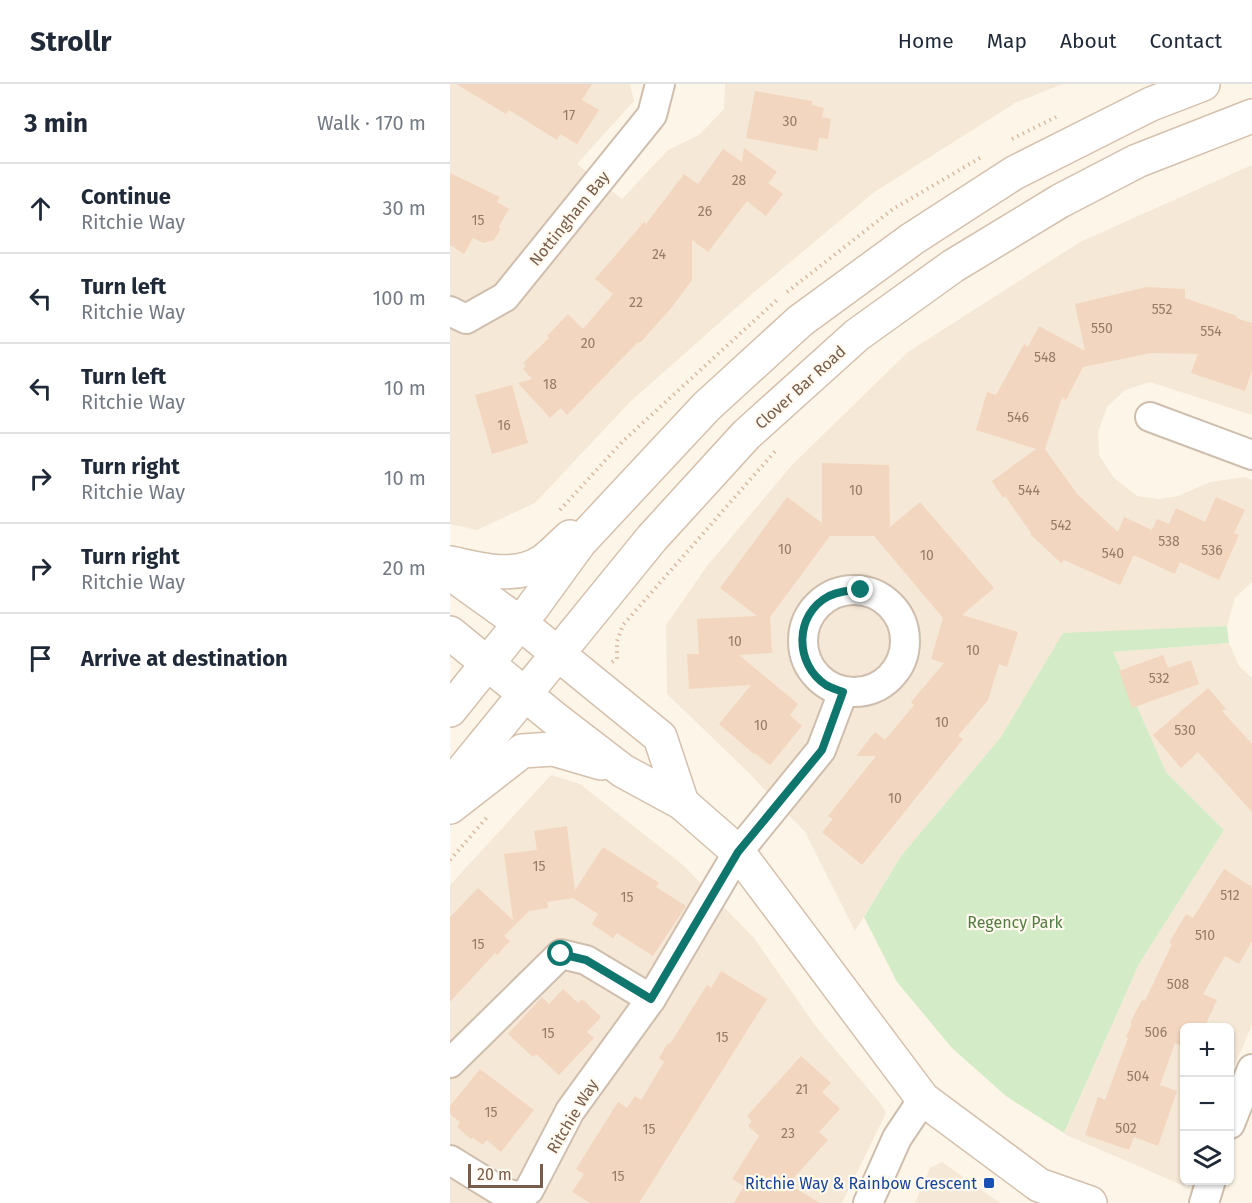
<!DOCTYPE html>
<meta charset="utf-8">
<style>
:root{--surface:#fff;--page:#f2f2f3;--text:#1f2937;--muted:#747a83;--line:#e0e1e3}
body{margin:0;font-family:"Fira Sans",sans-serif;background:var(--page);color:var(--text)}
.controls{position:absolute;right:18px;bottom:18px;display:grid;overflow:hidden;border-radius:9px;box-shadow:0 2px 4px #0004}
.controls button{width:54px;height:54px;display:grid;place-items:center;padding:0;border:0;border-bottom:2px solid var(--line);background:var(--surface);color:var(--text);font:30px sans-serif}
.scale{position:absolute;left:18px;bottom:15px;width:75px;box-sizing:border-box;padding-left:6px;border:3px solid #785d4b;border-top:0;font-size:16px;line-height:21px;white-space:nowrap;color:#785d4b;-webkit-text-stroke:4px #fff9ef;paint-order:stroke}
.stop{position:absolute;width:18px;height:18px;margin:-14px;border:4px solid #0f766e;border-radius:50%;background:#fff}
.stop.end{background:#0f766e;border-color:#fff;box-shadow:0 2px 6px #0008}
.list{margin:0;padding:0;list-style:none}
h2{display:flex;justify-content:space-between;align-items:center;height:78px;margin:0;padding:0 24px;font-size:26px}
h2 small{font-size:20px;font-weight:400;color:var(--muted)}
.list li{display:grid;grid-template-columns:39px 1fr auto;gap:18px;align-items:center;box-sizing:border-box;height:90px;padding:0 24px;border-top:2px solid var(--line)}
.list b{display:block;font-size:22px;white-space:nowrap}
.list p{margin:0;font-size:20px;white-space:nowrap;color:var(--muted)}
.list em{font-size:20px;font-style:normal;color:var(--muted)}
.icon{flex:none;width:33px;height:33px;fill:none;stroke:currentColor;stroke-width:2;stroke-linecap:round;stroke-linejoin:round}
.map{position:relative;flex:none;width:802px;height:1119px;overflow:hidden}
header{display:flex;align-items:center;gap:36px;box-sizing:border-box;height:84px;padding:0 30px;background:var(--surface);border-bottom:2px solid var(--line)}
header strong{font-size:28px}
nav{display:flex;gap:33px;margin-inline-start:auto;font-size:21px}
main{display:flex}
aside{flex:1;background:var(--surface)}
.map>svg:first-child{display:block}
.residential{fill:#f5e8d6}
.green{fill:#d3ebc6}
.building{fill:#f3d6bf}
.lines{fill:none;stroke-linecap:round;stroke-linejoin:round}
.street-casing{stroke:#cfbead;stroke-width:32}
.secondary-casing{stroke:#d5c0ad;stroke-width:36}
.path{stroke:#d8b9a2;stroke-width:4;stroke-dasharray:1.5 4.5;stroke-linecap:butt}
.street{stroke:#fff;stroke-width:28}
.secondary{stroke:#fff;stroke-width:33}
.route{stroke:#0f766e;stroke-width:8}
.transit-dot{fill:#1a4fb4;stroke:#fff9ef;stroke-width:2}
.labels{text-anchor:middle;stroke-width:4.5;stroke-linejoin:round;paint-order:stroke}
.number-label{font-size:14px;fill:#977b68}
.street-label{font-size:16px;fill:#785d4b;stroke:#fff9ef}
.park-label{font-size:16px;fill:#527e42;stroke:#fff9ef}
.transit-label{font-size:16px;fill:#164399;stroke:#fff9ef;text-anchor:end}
</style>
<header>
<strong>Strollr</strong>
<nav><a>Home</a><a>Map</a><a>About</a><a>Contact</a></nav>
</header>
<main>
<aside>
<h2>3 min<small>Walk · 170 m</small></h2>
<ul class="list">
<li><svg class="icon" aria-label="ahead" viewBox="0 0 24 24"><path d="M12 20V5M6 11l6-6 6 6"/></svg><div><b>Continue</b><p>Ritchie Way</p></div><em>30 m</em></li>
<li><svg class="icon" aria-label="left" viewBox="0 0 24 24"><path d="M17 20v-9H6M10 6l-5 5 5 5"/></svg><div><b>Turn left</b><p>Ritchie Way</p></div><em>100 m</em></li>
<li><svg class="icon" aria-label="left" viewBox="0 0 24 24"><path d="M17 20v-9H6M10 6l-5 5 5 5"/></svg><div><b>Turn left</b><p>Ritchie Way</p></div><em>10 m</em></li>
<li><svg class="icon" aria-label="right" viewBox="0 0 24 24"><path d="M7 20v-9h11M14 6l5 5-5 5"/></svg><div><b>Turn right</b><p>Ritchie Way</p></div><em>10 m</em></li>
<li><svg class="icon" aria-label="right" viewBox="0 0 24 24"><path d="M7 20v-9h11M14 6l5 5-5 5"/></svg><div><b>Turn right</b><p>Ritchie Way</p></div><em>20 m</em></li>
<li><svg class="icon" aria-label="arrive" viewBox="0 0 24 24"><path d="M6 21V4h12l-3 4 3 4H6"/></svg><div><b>Arrive at destination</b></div></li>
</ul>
</aside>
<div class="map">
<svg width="802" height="1119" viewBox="0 0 802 1119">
<rect width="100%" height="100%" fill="#fdf6e8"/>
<!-- residential -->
<g class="residential">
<path d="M0,0H180L184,17L127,80L172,115L218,66L249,51L274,25L275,0H613L565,19L423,109L295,216L180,318L85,419L27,446L0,440Z"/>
<path d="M802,81V331L700,298L675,306L657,323L648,348L649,371L664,394L687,412L709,415L728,412L760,398L795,393L802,396V498L785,514L777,542L613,550L551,653L451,772L405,847L355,748L299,689L217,610L216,541L257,482L342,381L458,268L630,158Z"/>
<path d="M779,559L789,582L802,594V941L780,992V944H734L736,1097L734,1102L614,1050L689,880L774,746L716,688L663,568Z"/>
<path d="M101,691L130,700L233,781L304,854L367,944L431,1020L436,1029L392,1119H0V801Z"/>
<path d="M492,1078L550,1119H465L480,1084Z"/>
</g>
<!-- green -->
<path class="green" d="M777,542L779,559L663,568L716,688L774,746L689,880L614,1049L556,1012L502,964L447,898L414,833L451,772L551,653L613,549Z"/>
<!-- building -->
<g class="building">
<path d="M6,0H142L132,16L149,26L127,60L110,50L107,56L59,26L56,30Z"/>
<path d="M305,7L362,17V21L374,24L372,33L381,35L378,55L369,54L367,67L296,54Z"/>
<path d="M294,64L327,88L318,99L333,110L316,132L297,117L258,168L242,156V196L222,223L190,259L188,258L117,331L111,324L100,334L68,299L82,295L73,285L76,282L73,279L99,254L97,252L118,230L133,245L163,210L145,195L194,138L196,140L234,90L248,100L273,65L292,78Z"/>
<path d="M0,89L50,113L47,118L59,125L49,142L50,146L44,156L33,159L23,154L14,170L0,161Z"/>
<path d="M697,203L735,205V214L787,232L786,234L802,239V286L795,307L741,289L748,270L701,269L633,283L616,316L612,313L595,365L627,410L668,448L674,433L702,446L707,435L719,440L726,424L755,438L766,413L795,426L784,449L789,451L769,496L730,478L725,490L684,471L670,501L614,476L611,479L580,450L581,449L555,412L553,414L542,397L586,365L526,346L537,308L546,311L574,260L578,263L589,242L635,267L625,220Z"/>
<path d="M62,301L78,359L42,370L25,311Z"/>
<path d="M372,379L439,381L440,443L470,418L544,504L512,531L568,548L557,583L549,580L538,616L508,652L513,655L412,781L372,748L383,735L378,732L426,672H406L425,648L435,656L464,621L461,618L494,579L481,575L493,534L424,452H380L320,533L322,569L289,571L348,620L340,631L352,642L320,681L305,669L304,670L269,640L301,601L239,605L237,570H249L247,535L307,532L270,504L337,413L372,439Z"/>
<path d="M713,571L718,584L741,576L749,600L682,624L669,587Z"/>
<path d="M758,604L776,625L772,627L802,660V728L748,668L731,684L703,651Z"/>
<path d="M117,742L125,806L153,763L209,799L206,803L236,822L203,872L167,849L163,854L142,840L148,830L123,814L97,818L98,824L79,827L54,852L60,857L47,871L45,869L0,918V833L28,804L63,836L54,770L87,766L84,747Z"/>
<path d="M774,785L802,803V857L789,880L775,872L753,910L767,916L754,944H735V964L725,959L710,1001L727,1007L708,1062L684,1053L679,1066L635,1051L648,1013L655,1016L678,954L676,953L682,940L680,939L692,916L695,917L722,860L719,859L736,830L743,834Z"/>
<path d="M271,887L317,915L189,1119H140L122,1108L134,1090L126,1085L168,1018L177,1024L185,1012L191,1016L214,978L209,974L218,959L220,960L257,901L261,904Z"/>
<path d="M113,905L128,919L132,915L151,933L137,948L144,954L109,991L86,970L83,973L58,950L92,913L99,920Z"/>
<path d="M351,972L381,999L372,1008L390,1025L369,1048L378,1056L338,1100L370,1119H284L294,1102L282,1095L309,1052L298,1042L302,1037L297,1032Z"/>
<path d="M30,985L84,1026L51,1068L37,1056L33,1061L22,1053L21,1055L7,1043L10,1038L0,1030V1022Z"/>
</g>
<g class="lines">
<defs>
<g id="street">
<path d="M0,227L16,235L55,213L202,31L210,0"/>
<path d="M700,333L802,371"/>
<circle cx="404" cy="557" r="51"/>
<path d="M0,979L111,870L136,876L201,915"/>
<path d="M780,1040L802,985"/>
<path d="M0,1076L52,1108L70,1113L79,1106L120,1027L201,915L288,768L371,666L393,608"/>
<path d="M418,1119L447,1054L473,1015"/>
<path d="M754,1119L761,1096"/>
</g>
<g id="secondary">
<path d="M0,479C30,485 64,496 92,478C102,471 111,461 120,453"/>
<path d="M0,489L70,539L210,653L232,719"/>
<path d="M0,549L104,634L173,687L232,719L288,768L473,1015L589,1101L640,1119"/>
<path d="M0,626L82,524L130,458L256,323L350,237L462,155L564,89L701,20L753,0"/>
<path d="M0,702L202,454L296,351L407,251L503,182L610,117L687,77L802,32"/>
<path d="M0,723L72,667L103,665L151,679"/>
</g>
</defs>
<!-- street casing -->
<use href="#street" class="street-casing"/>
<!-- secondary casing -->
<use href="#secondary" class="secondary-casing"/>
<!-- path -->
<g class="path">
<path d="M562,55L606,33"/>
<path d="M337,208L443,125L530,74"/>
<path d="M110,426L173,357L329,214"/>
<path d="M162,578L167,575V557L173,541L327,365"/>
<path d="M0,776L39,731"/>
</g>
<!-- street -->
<use href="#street" class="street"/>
<!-- secondary -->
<use href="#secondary" class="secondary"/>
</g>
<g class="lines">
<!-- route -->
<path class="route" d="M111,870L136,876L201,915L288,768L372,666L393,608C388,606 381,604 376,601C344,580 344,530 379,512C390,507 399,506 411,506"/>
</g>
<!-- markers -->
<rect class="transit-dot" x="533" y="1093" width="12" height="12" rx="3"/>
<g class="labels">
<!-- number labels -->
<g class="number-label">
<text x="119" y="36">17</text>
<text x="340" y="42">30</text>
<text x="289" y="101">28</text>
<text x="255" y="132">26</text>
<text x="28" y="141">15</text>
<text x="209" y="175">24</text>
<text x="186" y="223">22</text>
<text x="712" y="230">552</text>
<text x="652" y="249">550</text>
<text x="761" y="252">554</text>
<text x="138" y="264">20</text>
<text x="595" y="278">548</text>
<text x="100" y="305">18</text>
<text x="568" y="338">546</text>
<text x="54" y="346">16</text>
<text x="406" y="411">10</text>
<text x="579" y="411">544</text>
<text x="611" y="446">542</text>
<text x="719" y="462">538</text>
<text x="335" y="470">10</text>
<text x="762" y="471">536</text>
<text x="663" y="474">540</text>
<text x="477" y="476">10</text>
<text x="285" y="562">10</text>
<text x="523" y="571">10</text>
<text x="709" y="599">532</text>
<text x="492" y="643">10</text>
<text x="311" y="646">10</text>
<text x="735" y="651">530</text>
<text x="445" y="719">10</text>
<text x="89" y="787">15</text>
<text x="780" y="816">512</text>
<text x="177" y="818">15</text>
<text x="755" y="856">510</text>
<text x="28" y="865">15</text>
<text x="728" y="905">508</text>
<text x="706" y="953">506</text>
<text x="98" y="954">15</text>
<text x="272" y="958">15</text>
<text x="688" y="997">504</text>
<text x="352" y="1010">21</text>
<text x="41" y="1033">15</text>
<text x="676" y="1049">502</text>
<text x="199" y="1050">15</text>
<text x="338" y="1054">23</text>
<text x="168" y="1097">15</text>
</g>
<!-- street labels -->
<g class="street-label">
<text transform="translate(119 134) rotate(-51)" y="6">Nottingham Bay</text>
<text transform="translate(350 303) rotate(-42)" y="6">Clover Bar Road</text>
<text transform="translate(122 1032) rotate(-59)" y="6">Ritchie Way</text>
</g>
<!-- park labels -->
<g class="park-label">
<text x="565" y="844">Regency Park</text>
</g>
<!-- transit labels -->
<g class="transit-label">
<text x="527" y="1105">Ritchie Way &amp; Rainbow Crescent</text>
</g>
</g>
</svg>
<div class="controls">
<button>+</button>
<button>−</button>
<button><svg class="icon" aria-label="layers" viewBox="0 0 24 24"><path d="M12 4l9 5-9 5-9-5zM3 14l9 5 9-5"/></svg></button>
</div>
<div class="scale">20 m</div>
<div class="stop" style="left:111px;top:870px"></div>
<div class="stop end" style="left:411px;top:506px"></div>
</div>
</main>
